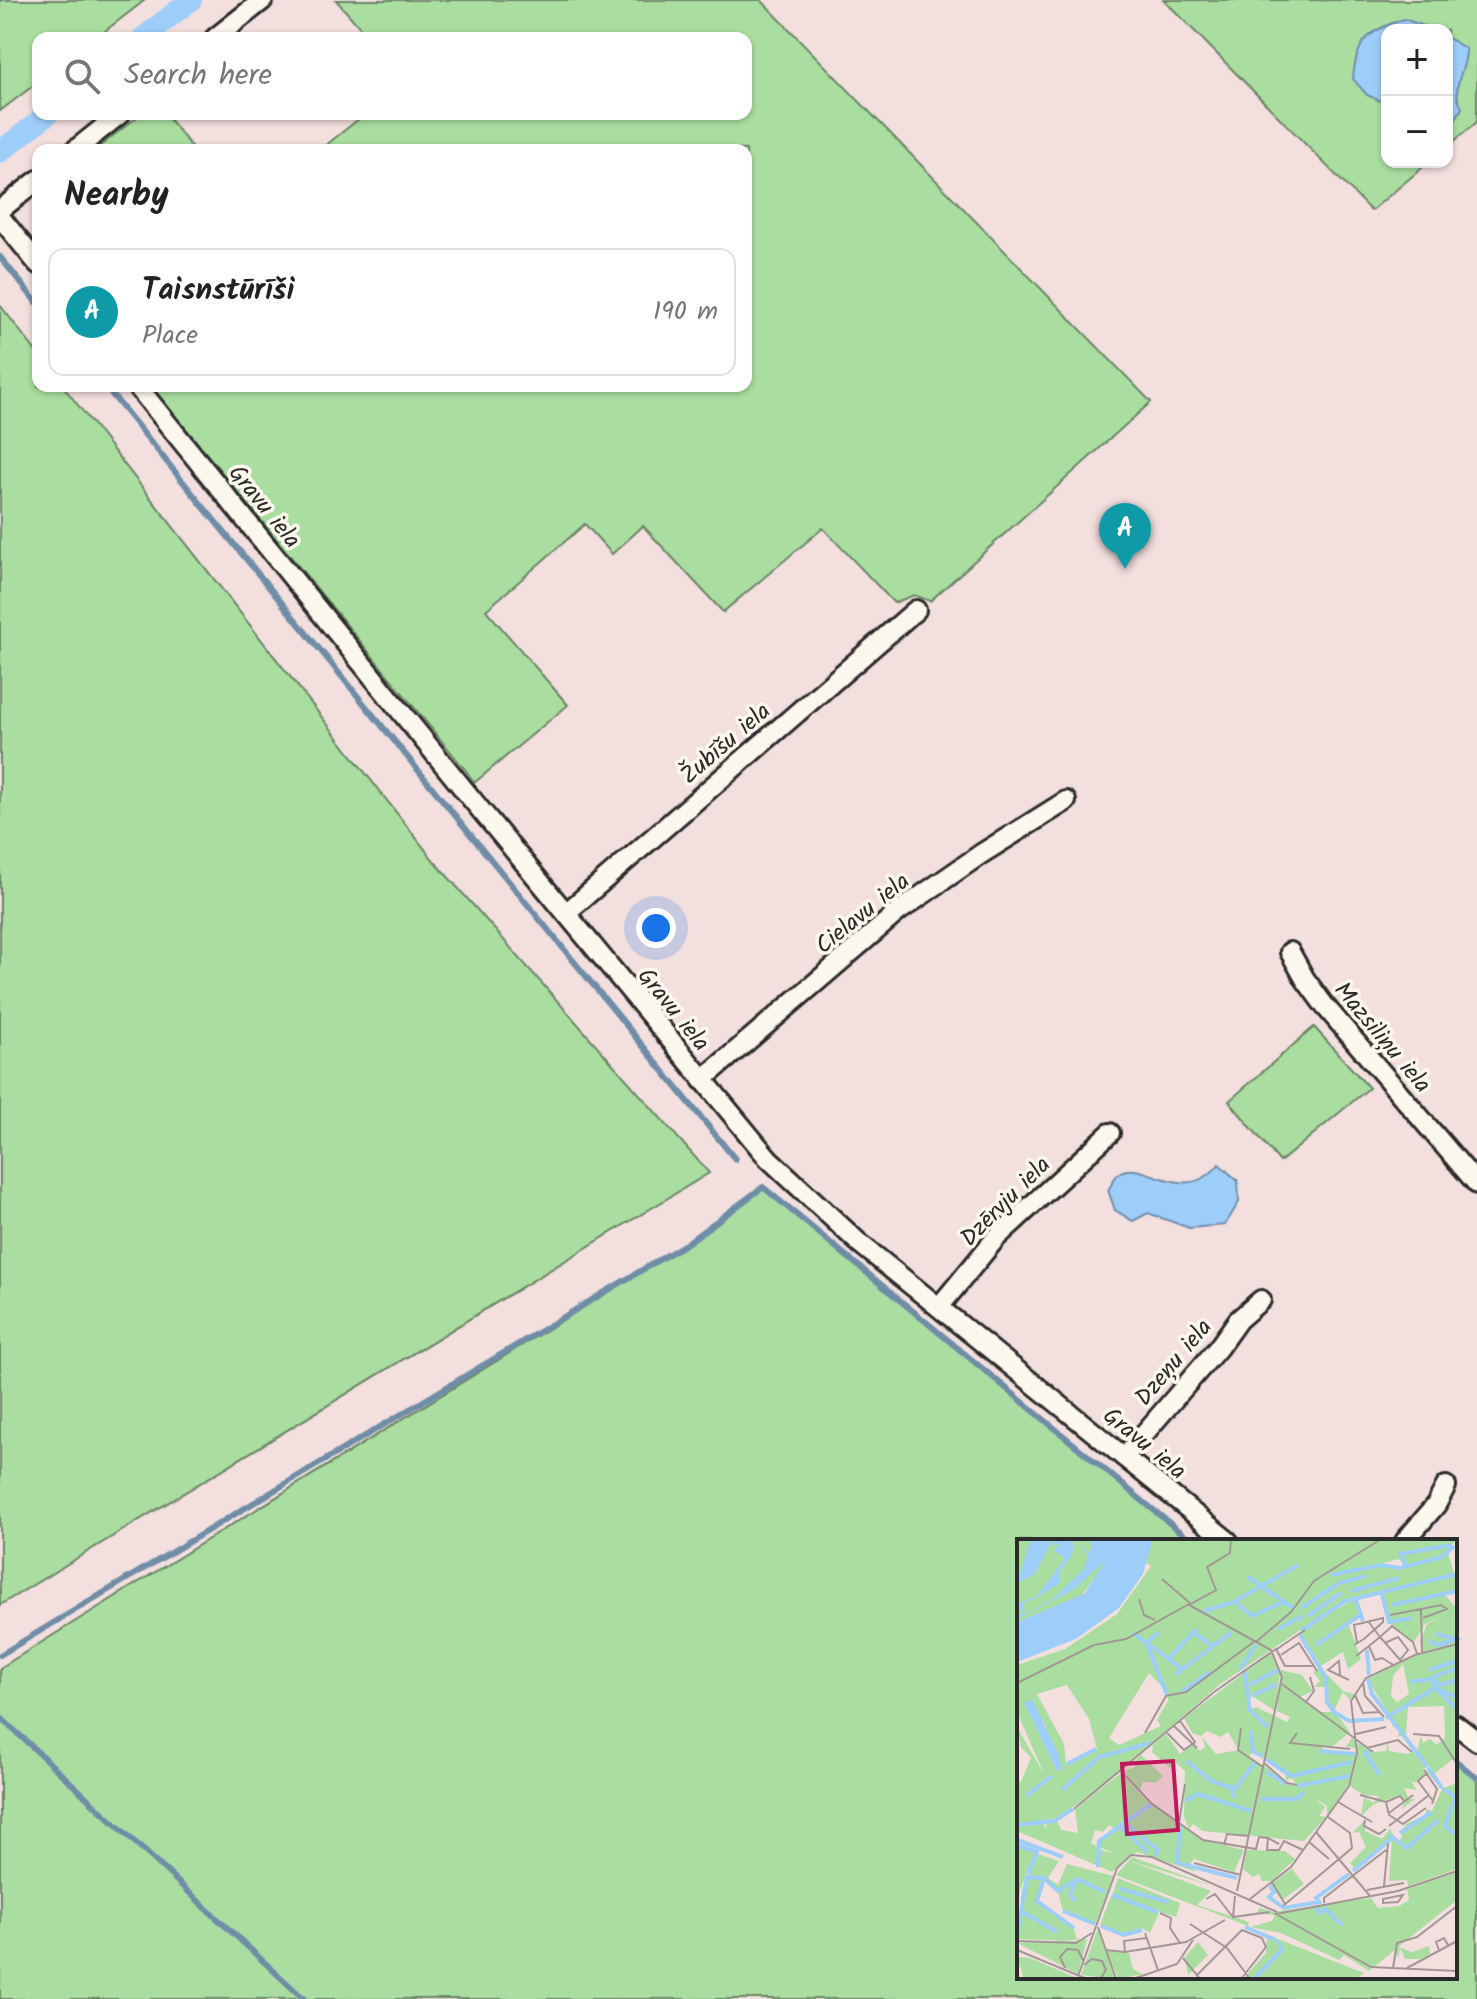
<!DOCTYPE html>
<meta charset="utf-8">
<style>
:root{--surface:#fff;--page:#f2f2f2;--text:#222;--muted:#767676;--line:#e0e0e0;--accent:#ea580c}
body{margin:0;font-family:Kalam,sans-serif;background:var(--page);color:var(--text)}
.controls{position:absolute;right:24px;top:24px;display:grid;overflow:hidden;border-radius:16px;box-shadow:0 2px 6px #0004}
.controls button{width:72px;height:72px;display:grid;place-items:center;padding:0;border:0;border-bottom:2px solid var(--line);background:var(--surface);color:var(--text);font:40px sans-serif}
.you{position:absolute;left:656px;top:928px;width:28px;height:28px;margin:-20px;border:6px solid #fff;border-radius:50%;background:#1a73e8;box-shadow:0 0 0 12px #1a73e833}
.badge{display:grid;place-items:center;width:52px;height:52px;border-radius:50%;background:var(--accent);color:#fff;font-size:26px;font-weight:700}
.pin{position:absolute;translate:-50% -66px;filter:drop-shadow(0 2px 4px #0008)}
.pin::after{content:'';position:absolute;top:42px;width:28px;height:24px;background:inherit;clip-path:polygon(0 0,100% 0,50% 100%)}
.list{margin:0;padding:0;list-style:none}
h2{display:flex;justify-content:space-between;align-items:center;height:104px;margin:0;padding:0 32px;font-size:34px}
h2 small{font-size:26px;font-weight:400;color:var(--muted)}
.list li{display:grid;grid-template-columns:52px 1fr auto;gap:24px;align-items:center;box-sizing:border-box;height:128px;margin:0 16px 16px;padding:0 16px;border:2px solid var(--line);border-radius:16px}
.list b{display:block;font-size:30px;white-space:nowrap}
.list p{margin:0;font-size:26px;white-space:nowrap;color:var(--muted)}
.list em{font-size:26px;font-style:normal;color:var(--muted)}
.icon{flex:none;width:44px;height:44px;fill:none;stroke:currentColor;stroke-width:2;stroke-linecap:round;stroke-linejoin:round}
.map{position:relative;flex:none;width:1477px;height:1999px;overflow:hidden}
.search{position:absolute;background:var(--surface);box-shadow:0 2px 6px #0004;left:32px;top:32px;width:720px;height:88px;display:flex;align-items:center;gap:20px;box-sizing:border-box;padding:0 28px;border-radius:16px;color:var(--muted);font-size:30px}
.panel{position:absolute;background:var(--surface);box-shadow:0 2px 6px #0004;left:32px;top:144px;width:720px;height:248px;border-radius:16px}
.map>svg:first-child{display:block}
.green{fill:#aadea0;stroke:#6a8466;stroke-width:2}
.water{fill:#9dcef9;stroke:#6f8da7;stroke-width:2}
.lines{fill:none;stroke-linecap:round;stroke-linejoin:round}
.stream{stroke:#6f8da7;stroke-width:6}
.canal{stroke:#9dcef9;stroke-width:22}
.minor-casing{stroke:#2b2b2b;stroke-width:24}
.minor{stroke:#fbf7ec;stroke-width:18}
.labels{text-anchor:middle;stroke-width:7;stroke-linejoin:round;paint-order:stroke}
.street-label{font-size:24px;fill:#2b2b2b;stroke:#fbf7ec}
.inset-river{fill:none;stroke:#9dcef9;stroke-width:4}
.inset-road{fill:none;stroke:#a29796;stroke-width:2}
.view{fill:#c2185b;fill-opacity:0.15;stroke:#c2185b;stroke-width:4}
.inset-edge{fill:none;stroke:#2b2b2b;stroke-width:4}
</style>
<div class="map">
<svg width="1477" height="1999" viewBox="0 0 1477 1999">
<rect width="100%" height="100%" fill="#f2dfde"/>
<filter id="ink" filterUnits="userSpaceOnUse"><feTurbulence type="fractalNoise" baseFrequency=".0125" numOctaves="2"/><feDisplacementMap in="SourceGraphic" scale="16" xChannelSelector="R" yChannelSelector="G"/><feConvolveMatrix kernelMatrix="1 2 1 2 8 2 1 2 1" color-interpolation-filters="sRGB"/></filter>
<g filter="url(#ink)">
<!-- green -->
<g class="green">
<path d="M0,0H145L96,38H38V82L0,111Z"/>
<path d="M336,0H761L1151,402L930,601L914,595L894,603L823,528L723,612L643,526L612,554L585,524L486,610L568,705L474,783L468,773L151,386H746V150H320L365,114H746V38H369Z"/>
<path d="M1164,0H1477V122L1447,147V30H1387V162H1429L1371,211Z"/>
<path d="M141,114H165L194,150H95Z"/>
<path d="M0,305L38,354V386H63L435,862L709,1173L0,1605Z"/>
<path d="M1314,1027L1369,1088L1280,1162L1229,1101Z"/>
<path d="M763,1187L1191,1541H1019V1977H1455V1760L1477,1778V1999H0V1668L684,1245Z"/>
</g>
<!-- water -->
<g class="water">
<path d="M1404,19L1435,30H1387V104L1367,95L1353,79C1356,40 1368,31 1404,19Z"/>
<path d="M1447,37L1466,49C1467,70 1449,86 1462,108L1447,134Z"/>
<path d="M1219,1164L1238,1181L1239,1202L1225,1225L1189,1228L1148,1213L1133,1221L1115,1210L1108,1190C1111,1186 1114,1178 1118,1174C1141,1155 1184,1209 1219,1164Z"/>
</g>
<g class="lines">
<!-- stream -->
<g class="stream">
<path d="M0,257L38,304"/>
<path d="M105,386L735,1159"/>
<path d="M0,1655L687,1243L763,1187L1191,1541"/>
<path d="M0,1717L304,1999"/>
<path d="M1455,1760L1477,1778"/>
</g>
<!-- canal -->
<g class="canal">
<path d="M143,38L191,0"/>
<path d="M0,152L48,114"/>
</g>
<defs>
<g id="minor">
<path d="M215,38L263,0"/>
<path d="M75,150L120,114"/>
<path d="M0,210L38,180"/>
<path d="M0,217L38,264"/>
<path d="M137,386L470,797L768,1158L858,1242L1228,1541"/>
<path d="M566,913L916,610"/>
<path d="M1290,952L1305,979L1324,1005L1477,1184"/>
<path d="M702,1080L899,911L981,854L1066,801"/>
<path d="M939,1307L996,1238L1110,1133"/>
<path d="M1124,1457L1218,1348L1238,1320L1261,1300"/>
<path d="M1405,1541L1436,1505L1446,1486"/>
<path d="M1455,1724L1477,1741"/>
</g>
</defs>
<!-- minor casing -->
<use href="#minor" class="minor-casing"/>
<!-- minor -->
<use href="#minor" class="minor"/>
</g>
</g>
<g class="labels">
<!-- street labels -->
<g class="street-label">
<text transform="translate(265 506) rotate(51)" y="8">Gravu iela</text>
<text transform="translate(725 743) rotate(-41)" y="8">Žubīšu iela</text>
<text transform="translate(862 913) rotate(-39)" y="8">Cielavu iela</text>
<text transform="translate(674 1009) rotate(51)" y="8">Gravu iela</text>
<text transform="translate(1383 1037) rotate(50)" y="8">Mazsiliņu iela</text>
<text transform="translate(1005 1201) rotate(-45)" y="8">Dzērvju iela</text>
<text transform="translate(1173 1362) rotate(-50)" y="8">Dzeņu iela</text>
<text transform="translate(1145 1443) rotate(39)" y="8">Gravu iela</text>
</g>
</g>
<!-- overview -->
<g transform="translate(1017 1539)">
<rect width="440" height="440" fill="#f2dfde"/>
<path d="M0,0H91L88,25L64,57L0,83ZM135,0H440L425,17L389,27L381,20L360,26L379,31L426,19L431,14L437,34L328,61L202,146L76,256L36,280L6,285L26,284L29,290L30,283L40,282L44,291L61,294L58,271L104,234L132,264L97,290L92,286L86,293L78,291L74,304L80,307L81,324L82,310L98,315L83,308L82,302L134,265L186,301L227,311L217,333L177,320L172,326L180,333L120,313L95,333L0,292V241L4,243L14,219L4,208L0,188L27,235L0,173V126L48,110L100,75L134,27L129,24ZM132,134L150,153L151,162L140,181L144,187L102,206L92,199ZM50,146L72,180L80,210L49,224L47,205L20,155ZM8,165L27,183L45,230L40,232ZM440,36V51L427,55L440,70V227L436,220L417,235L426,249L440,244V330L391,347L390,341L372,342L375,299L338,330L333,324L349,308L342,293L335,294L347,282L348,292L365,300L373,290L382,305L389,285L409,276V270L415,272L425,250L408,231L416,232L412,226L406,231L408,235L399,243L403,245L394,242L400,251L387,249L392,260H398L385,270L388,261L384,256L357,265L344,277L347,258L356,264L362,257L346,256L333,247L341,204L358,213L369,212L371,203L372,212L390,215L400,212L404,197L406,204L413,200L420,206L428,198L427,167L391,168L389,196L380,198L384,191L379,185L375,188L376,181L350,140L406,113L403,103L410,85L428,76L408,85L397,103L372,84L365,53ZM386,125L392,155L380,163L374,157L376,137ZM338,59L342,77L331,84L344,120L331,130L326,113L304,127L292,109H286L290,106L282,94ZM254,114L263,134L258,172L234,156L232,171L239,168L270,183L273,178L260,172L264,131L285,136L296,152L283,158L304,173H316L308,148H297L303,142L296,133L304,129L326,152L337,155L333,161L326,153L317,172L333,193L315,208L306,207V213L338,216L339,209L329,208L335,199L339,202V216L331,246L310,277V267L296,258L308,268L302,277L309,278L287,302L186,292L176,285L172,290L167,277L168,232L159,224L153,229L135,213L136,206L149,195L163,215L176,205L183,212L188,208L185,198L199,215L222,211L211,193L204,198L190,192L184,197L175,194L167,179ZM236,213L268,234L269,242L274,239L281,247L263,244L259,235L232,217ZM124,216L146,237L139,244L126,243L123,251L106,232L119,228L116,224ZM0,307L18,314L3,351L0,380ZM230,311L268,312L278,320L255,342H245L242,335L236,338L226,330ZM21,315L42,322L31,339L41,346L50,325L96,337L79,384L46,372L40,350L26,338L20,362L57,390L60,402L0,400L5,350L10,338H16L11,337ZM115,318L195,347L113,322L194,352L180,366L232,383L231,387L99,336ZM275,330L287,345L265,361L253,346ZM440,333V361L381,408L395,413L412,407L413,415L404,420H388L383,409L381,419L378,411L352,432L327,416L322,421L264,394L233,388L255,382L258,376L240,374L242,369L256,373L354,359L361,369L382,367L392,361L390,350ZM101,339L163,364L159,378L103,360L96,355ZM94,357L142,374L133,394L125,389L108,395L83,386ZM81,389L98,440L64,436ZM250,398L261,400L347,434L339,440H226L249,414ZM70,400L61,435L0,404ZM181,403L191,416L171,436L168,418ZM90,412L112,414L116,430L126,435L101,440ZM0,418L13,419L60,439L7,440Z" fill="#aadea0" fill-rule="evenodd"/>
<path d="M14,0H55L57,9L54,18L46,28L44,31H42L43,44L21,58L6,64L8,75L36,60L67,30L71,16L58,0L72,14L76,6H74L67,0L74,5L77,0H136L126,35L102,69L59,100L0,123V83L67,55L89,21L56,51L0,80L6,72L0,67L4,63L20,57L48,19L37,12L44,3L35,7V1L18,35L0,44ZM15,160L41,214L45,230L40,232L7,164Z" fill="#9dcef9"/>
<path class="inset-river" d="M388,26L384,15L434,6M314,36L364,26L383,29L425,18L437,7M231,38L276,69M334,52L382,39M364,52L372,83L395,79M338,58L346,82M219,64L235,77L266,63M375,66L440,52M284,69L322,44L349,37M187,72L217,63L281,26M291,77L324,54M261,90L286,77M284,92L328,62L440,35M116,94L129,104L142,93M177,94L196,107L215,93M283,96L309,139L310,163L317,173M412,102L422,106L439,100L419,95M130,105L150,156M133,106L165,130M299,106L342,77M350,111L352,136M151,120L180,90M223,130L239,106M227,131L233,171L251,188M412,131L440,122M158,136L195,108M416,138L440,129M351,140L355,155L410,227M416,140L423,146L440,141M393,143L414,140L418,149L440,158M232,146L261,131M421,151L440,170M165,153L193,133M235,157L260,145M317,173L332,182L367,180M369,179L418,149M234,192L236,212L245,217M303,212L338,215M353,212L348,214L363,236M249,220L274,237L335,223M169,222L196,243L213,248L218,259M50,225L79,210M411,228L425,249M249,233L270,245M280,247L333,237M215,248L219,249L238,224M426,250L439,258L428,286L440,297M45,251L82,218L133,204M9,257L35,237M244,260H280L287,253M168,262L181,255L234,272M109,285L141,311L138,317M0,286L37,282L56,270M103,288L131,313M383,294L415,273M372,296L390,309L421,281M0,301L46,318M0,306L20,313L11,335M161,324L220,339M160,325L163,288M81,328L82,302L134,265M336,332L374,300M253,347L257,353L252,358L267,369L302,363L299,359L332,335M103,350L152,363M95,356L141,373M58,362L53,355L60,340M299,368L302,374L309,370L325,386M4,372L40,393M46,372L78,385M84,387L107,396L125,391M228,388L259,401M57,389L20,362L27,339L41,352L60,340L88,353M0,396L10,338L26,339M237,440L265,411L261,402"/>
<path class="inset-road" d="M214,0L213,14L190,28L199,51L172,66L254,111L265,138L220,352M145,40L173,64M122,60L127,76L138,81M404,70L405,113M373,76L424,66L430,70L406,79M351,82L363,98L352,107M239,103L274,73L297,42L364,0M368,104L381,98L391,111L383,121M337,106L347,100L366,83V79L337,86L340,104M260,110L288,91M264,116L282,104L300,132M339,117L352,107L358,121L365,119L378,127M385,123L363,98L375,87L396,103L400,115M323,136L322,122L311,131L332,141M346,143L348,157L367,178M0,144L77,106L109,100L172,65M265,145L356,213M338,156L346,174L363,173M289,163L297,152L293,138M157,187L180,209M224,189L221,211L246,228M128,194L149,157L169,153L238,102M150,194L167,211L178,203L163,182M280,194L273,204L333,210M339,195L369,188M396,195L422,197L440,225M350,209L381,201L395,213M247,224L270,244L280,246M407,231L420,250L415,265M105,233L134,264L186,301L239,310L242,298L251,299M409,235L401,242L416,262M343,256L369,263L383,257L388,263M321,263L355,283M369,263L372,276L386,285L409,269M57,270L197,153L259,110L268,127H296M372,274L396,256M348,281L347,287L362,295L369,290M162,284L168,245M372,287L412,256M299,293L353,357M292,303L312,320M262,305L251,299L250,311H262L267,302L286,311M207,306L210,295L232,297M177,324L224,336M440,332L381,352L259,375L354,428L440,432M255,343L268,365M367,347L371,304M350,351L387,344M386,356L381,363L366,364V360ZM218,357L216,378L253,373M189,360L198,355L215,377M233,360L274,328L332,247L340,214L334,162L349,139L398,116L440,105M307,364V359L369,311M266,367L335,309L333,294L311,278M143,374L154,379L153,389L163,404M173,385L210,409L233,440M81,388L99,440M128,394L141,431M0,402L59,404L75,394M0,411L70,440M89,411L108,413L169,403L208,381M422,411L419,403L427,399L431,406M108,413L107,402L129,399M166,419L183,440M67,426L75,420L85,422L89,431L83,440M48,429L43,418L50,410L61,411L66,421M376,429L380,404L400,398L440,367M390,429L440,402M180,436L225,391L245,399L249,408L224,440M60,440L100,329L114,316L135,318L260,373M116,440L160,425L176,401"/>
<path class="view" d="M156,222L161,291L110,295L105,225Z"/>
<rect width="440" height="440" class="inset-edge"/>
</g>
</svg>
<div class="controls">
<button>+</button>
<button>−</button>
</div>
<div class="you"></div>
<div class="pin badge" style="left:1125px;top:569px;background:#0f9aa8">A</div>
<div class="search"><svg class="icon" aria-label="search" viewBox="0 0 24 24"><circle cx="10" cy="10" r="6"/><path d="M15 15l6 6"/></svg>Search here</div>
<section class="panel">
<h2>Nearby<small></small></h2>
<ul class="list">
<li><span class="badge" style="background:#0f9aa8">A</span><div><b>Taisnstūrīši</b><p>Place</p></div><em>190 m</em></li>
</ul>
</section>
</div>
